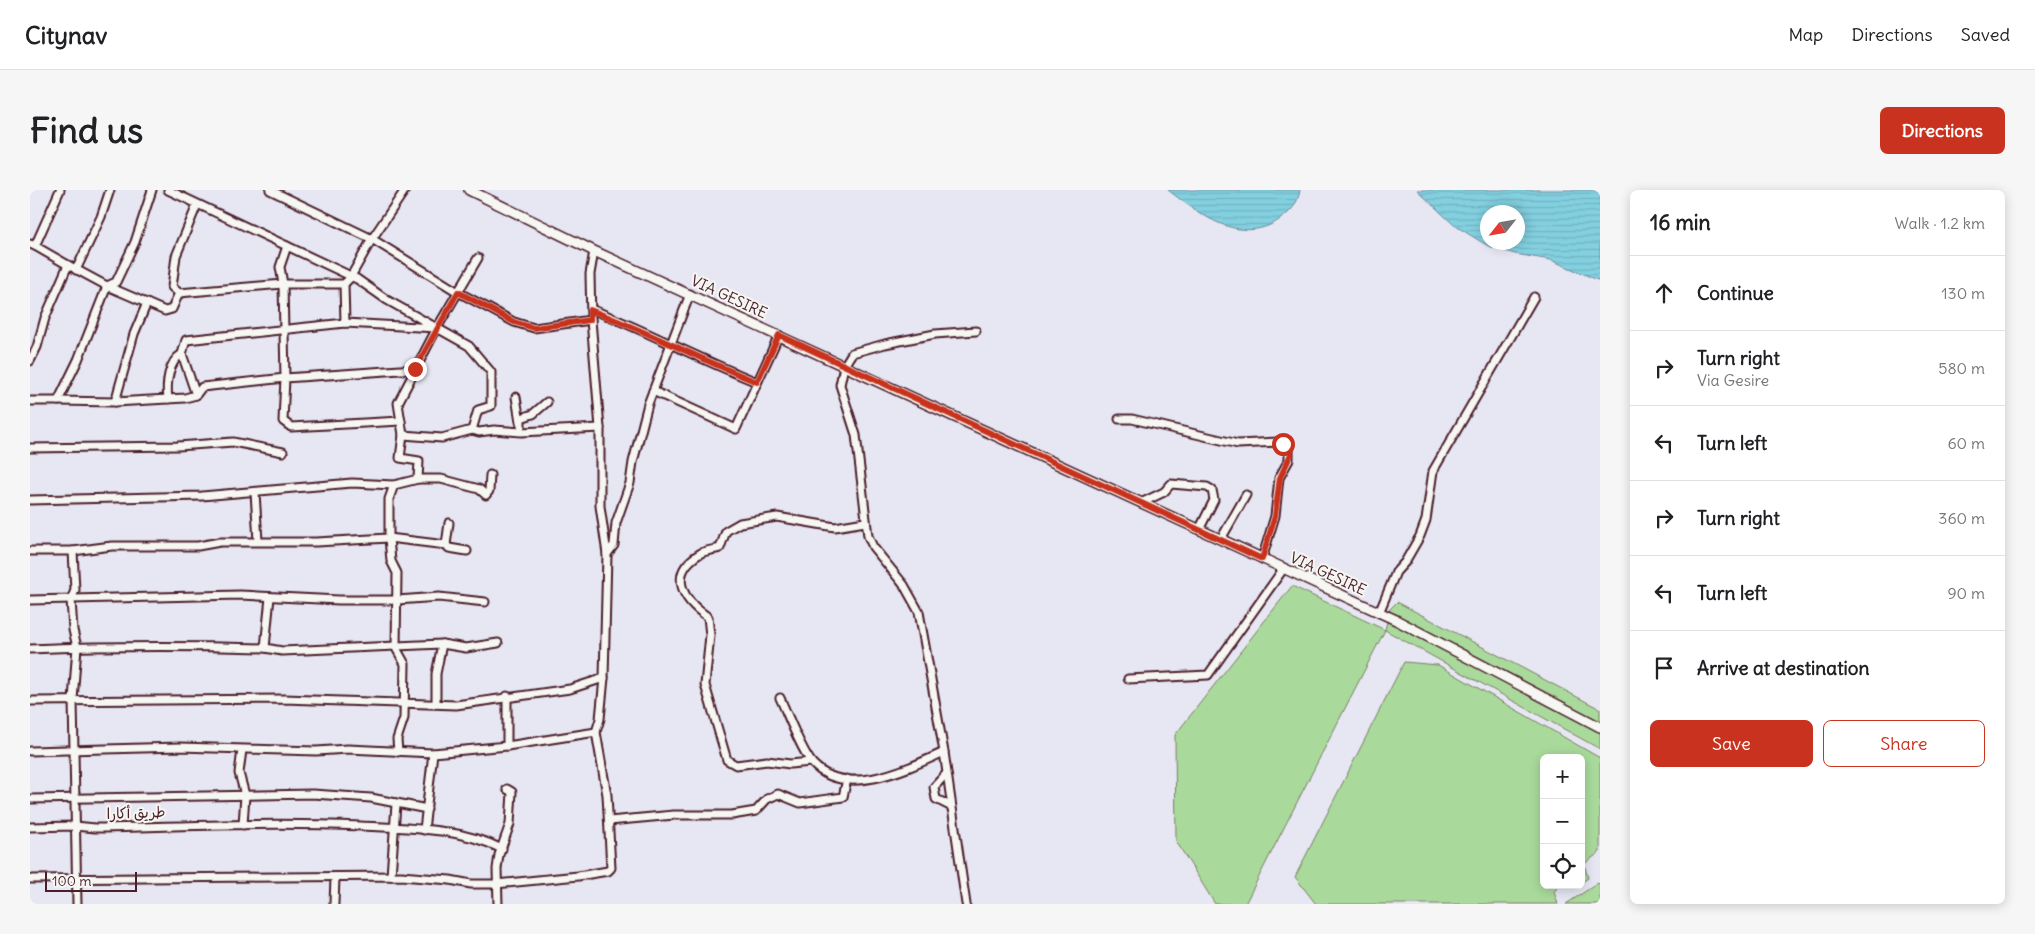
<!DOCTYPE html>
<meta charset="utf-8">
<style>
:root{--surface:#fff;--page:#f6f6f6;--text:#202124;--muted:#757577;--line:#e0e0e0;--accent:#c8321e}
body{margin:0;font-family:Delius,"Playpen Sans Arabic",sans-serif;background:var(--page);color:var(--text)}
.controls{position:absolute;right:15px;bottom:15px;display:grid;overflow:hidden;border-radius:8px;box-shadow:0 2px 12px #0003}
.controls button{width:45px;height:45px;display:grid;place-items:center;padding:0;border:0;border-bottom:1px solid var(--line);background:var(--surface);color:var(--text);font:25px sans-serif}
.compass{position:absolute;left:1450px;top:15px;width:45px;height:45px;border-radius:50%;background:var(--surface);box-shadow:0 2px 12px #0003;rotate:239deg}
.scale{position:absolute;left:15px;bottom:12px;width:92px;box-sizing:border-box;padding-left:5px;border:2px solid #4a1f2b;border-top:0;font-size:14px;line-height:18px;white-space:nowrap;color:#4a1f2b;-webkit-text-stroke:4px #f6f6f2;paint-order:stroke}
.stop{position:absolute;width:15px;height:15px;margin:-11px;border:4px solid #c8321e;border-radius:50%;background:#fff}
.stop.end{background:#c8321e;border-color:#fff;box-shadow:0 1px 5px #0008}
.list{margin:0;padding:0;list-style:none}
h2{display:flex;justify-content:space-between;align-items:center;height:65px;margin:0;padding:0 20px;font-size:21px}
h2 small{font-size:16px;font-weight:400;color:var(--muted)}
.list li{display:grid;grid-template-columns:32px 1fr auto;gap:15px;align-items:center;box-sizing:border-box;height:75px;padding:0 20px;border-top:1px solid var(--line)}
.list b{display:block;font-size:19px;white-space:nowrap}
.list p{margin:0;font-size:16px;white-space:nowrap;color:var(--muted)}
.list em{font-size:16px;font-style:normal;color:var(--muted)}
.actions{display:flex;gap:10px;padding:15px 20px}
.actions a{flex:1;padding:11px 0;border:1px solid var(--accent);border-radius:8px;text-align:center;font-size:18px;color:var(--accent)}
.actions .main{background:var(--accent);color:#fff}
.icon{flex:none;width:28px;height:28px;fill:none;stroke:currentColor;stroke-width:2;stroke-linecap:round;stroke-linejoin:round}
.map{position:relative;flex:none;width:1570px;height:714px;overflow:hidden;border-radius:8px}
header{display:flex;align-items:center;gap:30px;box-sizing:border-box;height:70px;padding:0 25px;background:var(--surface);border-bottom:1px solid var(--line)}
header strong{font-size:24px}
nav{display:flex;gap:28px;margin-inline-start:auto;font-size:18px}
.intro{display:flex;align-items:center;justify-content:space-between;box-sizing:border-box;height:120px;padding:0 30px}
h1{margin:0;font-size:35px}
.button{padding:12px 22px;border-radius:8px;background:var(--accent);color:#fff;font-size:18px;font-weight:700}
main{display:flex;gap:30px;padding:0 30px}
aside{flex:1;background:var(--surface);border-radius:8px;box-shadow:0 2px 12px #0003}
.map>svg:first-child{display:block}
.green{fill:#a9da9b;stroke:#7a7c63}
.water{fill:url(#water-rules);stroke:#6c8998;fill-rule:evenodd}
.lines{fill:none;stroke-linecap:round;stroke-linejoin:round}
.minor-casing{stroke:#4a1f2b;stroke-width:11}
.major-casing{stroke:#4a1f2b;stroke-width:12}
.minor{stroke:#f6f6f2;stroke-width:7}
.major{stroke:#f6f6f2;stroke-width:9}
.route{stroke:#c8321e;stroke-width:6}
.labels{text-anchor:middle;stroke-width:4;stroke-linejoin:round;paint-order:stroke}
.street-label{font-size:15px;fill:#4a1f2b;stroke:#f6f6f2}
</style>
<header>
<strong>Citynav</strong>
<nav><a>Map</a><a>Directions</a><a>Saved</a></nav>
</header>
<div class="intro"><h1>Find us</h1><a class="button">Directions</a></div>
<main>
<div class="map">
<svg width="1570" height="714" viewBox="0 0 1570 714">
<defs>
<pattern id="water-rules" width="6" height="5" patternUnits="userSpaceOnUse" patternTransform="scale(1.25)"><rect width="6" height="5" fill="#82d0e0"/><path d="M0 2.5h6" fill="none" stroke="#72b2c0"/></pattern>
</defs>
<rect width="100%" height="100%" fill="#e7e7f3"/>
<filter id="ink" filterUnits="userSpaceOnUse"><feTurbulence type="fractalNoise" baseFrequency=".02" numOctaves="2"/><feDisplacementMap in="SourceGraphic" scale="10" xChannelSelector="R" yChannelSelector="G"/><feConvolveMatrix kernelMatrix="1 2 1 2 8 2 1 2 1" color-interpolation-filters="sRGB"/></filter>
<g filter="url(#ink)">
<!-- green -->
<g class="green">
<path d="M1262,396L1355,440L1360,419L1367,412L1570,519V559L1355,440L1215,714H1185L1146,651L1145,545Z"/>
<path d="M1374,472L1408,475L1570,568V662L1554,674L1558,688L1551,693V568H1514V695H1529L1524,702L1528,714H1286L1265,687Z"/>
<path d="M1568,693L1570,695V714H1536Z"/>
</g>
<!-- water -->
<g class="water">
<path d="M1138,0H1270C1268,14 1260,23 1249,30C1210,56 1169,24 1138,0Z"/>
<path d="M1387,0H1570V91L1521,70L1485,64L1458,56L1424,35ZM1458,22H1488V52H1458Z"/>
</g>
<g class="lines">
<defs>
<g id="minor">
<path d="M138,0L327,89L357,110L439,156L461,182V216L448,220L442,240"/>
<path d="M240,0L342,49L428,102L484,132L504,138L561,130"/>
<path d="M0,54L5,56L30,0"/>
<path d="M38,75L77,96L135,121L142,119L149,103L142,97L146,66L167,15"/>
<path d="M46,80L71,27L80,0"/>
<path d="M314,94L315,133"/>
<path d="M149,103L253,94H314L320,88L342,49L375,0"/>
<path d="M561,119C617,141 671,170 727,192"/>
<path d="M0,171L7,157L15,128L38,75L5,56"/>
<path d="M623,201L706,239L749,145"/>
<path d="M166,205L172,197L255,188L253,94L250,77L257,56"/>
<path d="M486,207L490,232"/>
<path d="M138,209C136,194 138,172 152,164"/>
<path d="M0,211H28L48,170L77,96L86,92L105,52L122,0"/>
<path d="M28,211L85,212L155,208L166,205L152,164L156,150L315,133L407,138"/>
<path d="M85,212L104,144L117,113"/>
<path d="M1089,229H1102L1208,254L1248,252L1259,257V270L1249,288L1245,326L1232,369"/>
<path d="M371,231L261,237L253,231L255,188L385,179"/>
<path d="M491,236V228L503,224L517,212"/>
<path d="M373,245L412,248L442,240L449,242L464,240L491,242L570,238"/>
<path d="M0,258L148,256L203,252L253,262"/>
<path d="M388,289L389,271L370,268L373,245L368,213L407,138L448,68"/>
<path d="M364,295L359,309V348L361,371L367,383L366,458L375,474L374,528L367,549L368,562"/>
<path d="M225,302L228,351"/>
<path d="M0,310L172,306L322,293L364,295L388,289H411L449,299L456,305L459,301L460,285"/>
<path d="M1111,313L1134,302L1141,294L1177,297L1182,300L1184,310L1169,340"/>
<path d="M1191,349L1216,305"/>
<path d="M416,355L419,333"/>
<path d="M0,361H43L82,356H168L190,352H286L359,348L416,355L419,358L437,361"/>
<path d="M43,361L45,400L41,410L43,440L47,457L43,510L47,714"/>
<path d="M577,364L584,355L586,333L600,293L603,272L618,214L660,104"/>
<path d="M0,410L210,405L309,410H367L409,407L455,412"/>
<path d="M1349,423L1366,382L1375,372L1390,346L1396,330L1403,281L1504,107"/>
<path d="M235,458L240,407"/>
<path d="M0,459C78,456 156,456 235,458L252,461L412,454L436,458L468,453"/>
<path d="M1098,489L1178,485L1254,378"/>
<path d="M750,508C758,525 771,560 782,573C815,610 879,578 914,562"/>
<path d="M0,511L254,509L426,515L540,499L574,488"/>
<path d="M406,513V484L412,454"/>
<path d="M477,556V506"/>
<path d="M212,560L209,583L215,605L213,635"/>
<path d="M0,561L150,557L286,561L318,559L403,563L477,556L566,542"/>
<path d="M781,572L760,574L737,571L706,575L697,570L675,495L680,445L678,427C652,410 637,383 671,363C677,360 684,360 690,358L696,341L710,333L747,327L805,337L835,332"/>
<path d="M916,584L904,597L906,609L920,616"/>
<path d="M0,609L283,604L341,608L397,619"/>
<path d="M579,631L644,625H702L726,621L737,609L748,604L770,613L813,607L817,589"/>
<path d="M0,637L45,636L65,638C154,636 242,632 331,636C377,638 429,637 472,659"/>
<path d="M394,640L403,563"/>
<path d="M361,686L366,614"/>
<path d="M0,689L371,686L420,690L441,694H466L548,686L578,681L581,678L577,605L566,542L570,529L574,488L577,364L570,316V238L561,130L560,84L564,61"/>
<path d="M304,714L305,688"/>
<path d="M468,714L467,679L469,665L480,634L482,602L477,599"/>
<path d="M936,714L914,562L889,422L874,395L843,357L838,346L826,245L810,195L814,176L822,163L855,154L905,144L946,141"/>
</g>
<path id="major" d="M439,0L564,61L1366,430L1570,537"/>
</defs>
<!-- minor casing -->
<use href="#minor" class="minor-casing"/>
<!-- major casing -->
<use href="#major" class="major-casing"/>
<!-- minor -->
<use href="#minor" class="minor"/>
<!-- major -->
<use href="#major" class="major"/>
</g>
</g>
<g class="lines" filter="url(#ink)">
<!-- route -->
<path class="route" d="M385,179L428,102L484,132L504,138L560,130V120C617,141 671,170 727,192L749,145L1232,369L1245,326L1250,288L1261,264L1259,257L1253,254"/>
</g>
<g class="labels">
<!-- street labels -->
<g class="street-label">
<text transform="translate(699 107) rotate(25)" y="5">VIA GESIRE</text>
<text transform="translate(1298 384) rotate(25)" y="5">VIA GESIRE</text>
<text transform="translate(106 623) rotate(-2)" y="5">طريق أكارا</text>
</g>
</g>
</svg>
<div class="controls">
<button>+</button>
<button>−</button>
<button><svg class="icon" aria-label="locate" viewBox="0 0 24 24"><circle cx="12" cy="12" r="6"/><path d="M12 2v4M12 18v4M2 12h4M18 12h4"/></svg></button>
</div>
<svg class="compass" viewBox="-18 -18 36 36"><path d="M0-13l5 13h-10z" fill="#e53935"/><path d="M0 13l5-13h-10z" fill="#757577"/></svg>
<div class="scale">100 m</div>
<div class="stop" style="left:1253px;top:254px"></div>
<div class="stop end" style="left:385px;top:179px"></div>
</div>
<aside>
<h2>16 min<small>Walk · 1.2 km</small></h2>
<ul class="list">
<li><svg class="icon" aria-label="ahead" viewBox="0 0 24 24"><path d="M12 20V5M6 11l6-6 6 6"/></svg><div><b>Continue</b></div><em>130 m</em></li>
<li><svg class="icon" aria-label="right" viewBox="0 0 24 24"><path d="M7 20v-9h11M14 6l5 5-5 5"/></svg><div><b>Turn right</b><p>Via Gesire</p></div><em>580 m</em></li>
<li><svg class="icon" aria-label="left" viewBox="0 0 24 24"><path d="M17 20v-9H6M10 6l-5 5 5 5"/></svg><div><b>Turn left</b></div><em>60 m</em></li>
<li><svg class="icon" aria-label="right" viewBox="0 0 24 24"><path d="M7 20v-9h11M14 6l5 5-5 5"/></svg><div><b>Turn right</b></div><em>360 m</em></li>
<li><svg class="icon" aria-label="left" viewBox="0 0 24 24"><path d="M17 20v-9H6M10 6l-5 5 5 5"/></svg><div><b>Turn left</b></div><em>90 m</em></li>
<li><svg class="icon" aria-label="arrive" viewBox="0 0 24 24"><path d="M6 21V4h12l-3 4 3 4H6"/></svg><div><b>Arrive at destination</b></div></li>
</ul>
<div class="actions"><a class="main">Save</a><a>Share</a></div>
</aside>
</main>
